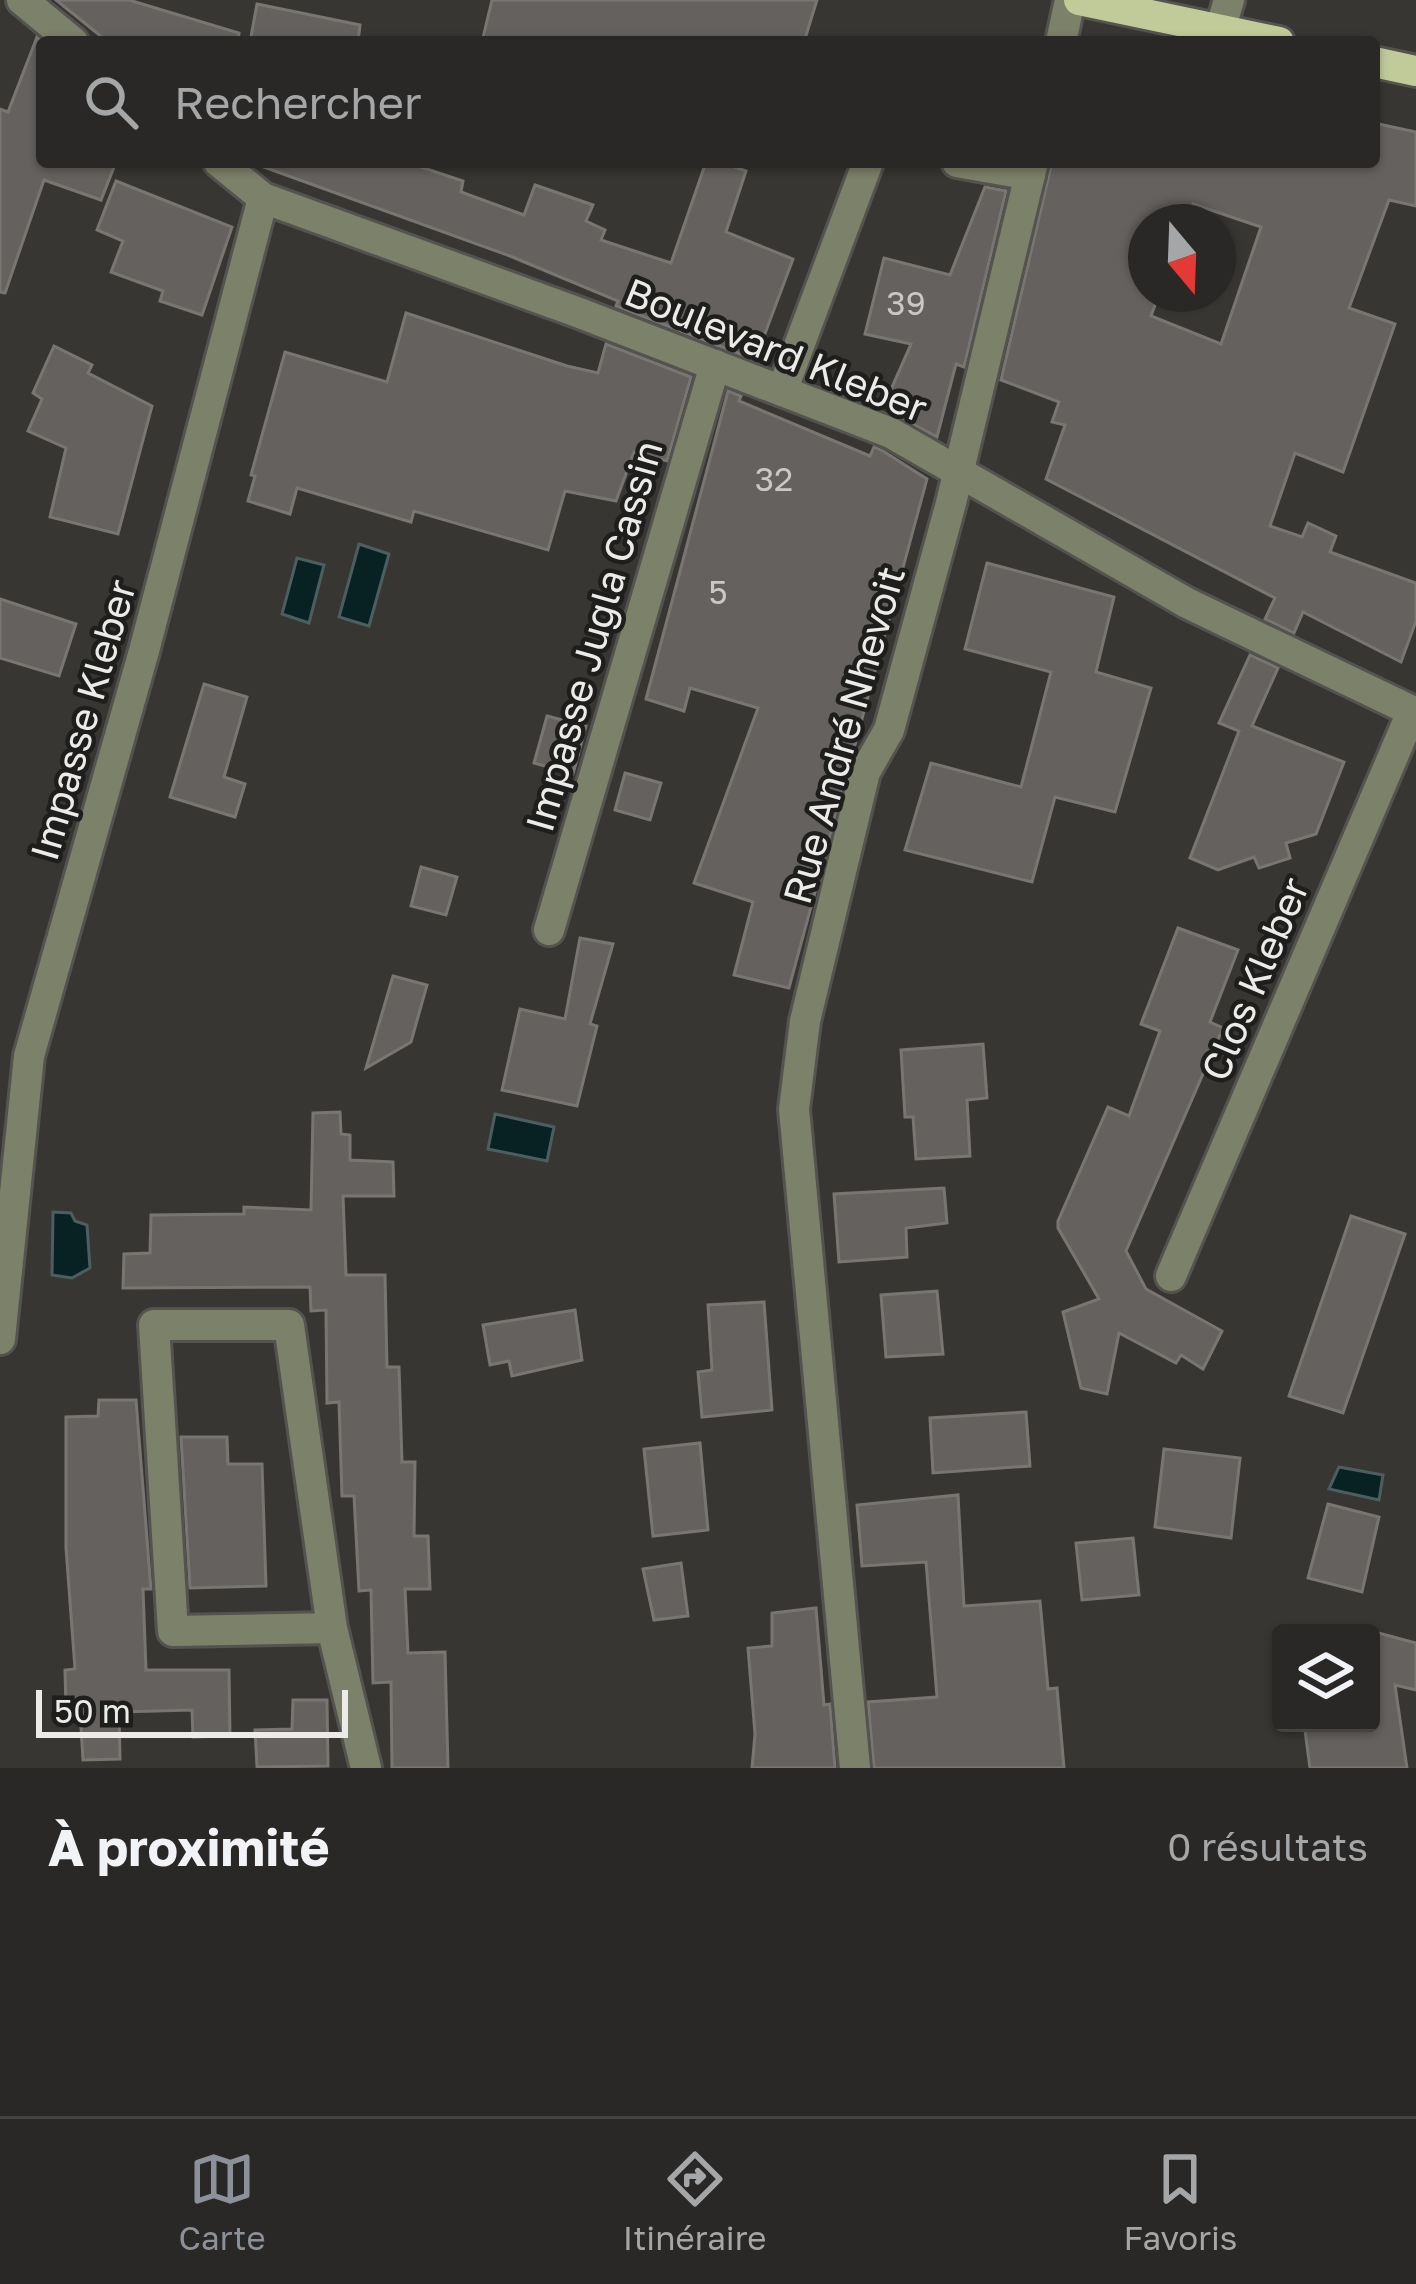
<!DOCTYPE html>
<html lang="fr">
<meta charset="utf-8">
<style>
:root{--surface:#292826;--page:#353432;--text:#f1f3f6;--muted:#a5a6a7;--line:#454443;--accent:#8c9099}
body{margin:0;font-family:"Golos Text",sans-serif;background:var(--page);color:var(--text)}
.controls{position:absolute;right:36px;bottom:36px;display:grid;overflow:hidden;border-radius:12px;box-shadow:0 3px 9px #0004}
.controls button{width:108px;height:108px;display:grid;place-items:center;padding:0;border:0;border-bottom:3px solid var(--line);background:var(--surface);color:var(--text);font:60px sans-serif}
.compass{position:absolute;left:1128px;top:204px;width:108px;height:108px;border-radius:50%;background:var(--surface);box-shadow:0 3px 9px #0004;rotate:161deg}
.scale{position:absolute;left:36px;bottom:30px;width:312px;box-sizing:border-box;padding-left:12px;border:6px solid #ecebe9;border-top:0;font-size:33px;line-height:42px;white-space:nowrap;color:#ecebe9;-webkit-text-stroke:9px #1e1e1c;paint-order:stroke}
.list{margin:0;padding:0;list-style:none}
h2{display:flex;justify-content:space-between;align-items:center;height:156px;margin:0;padding:0 48px;font-size:51px}
h2 small{font-size:39px;font-weight:400;color:var(--muted)}
.icon{flex:none;width:66px;height:66px;fill:none;stroke:currentColor;stroke-width:2;stroke-linecap:round;stroke-linejoin:round}
.map{position:relative;flex:none;width:1416px;height:1768px;overflow:hidden}
.search{position:absolute;background:var(--surface);box-shadow:0 3px 9px #0004;left:36px;right:36px;top:36px;height:132px;display:flex;align-items:center;gap:30px;box-sizing:border-box;padding:0 42px;border-radius:12px;color:var(--muted);font-size:45px}
.sheet{height:348px;background:var(--surface)}
nav{display:flex;justify-content:space-around;align-items:center;box-sizing:border-box;height:168px;border-top:3px solid var(--line);background:var(--surface);font-size:33px;color:var(--muted)}
nav a{display:grid;justify-items:center;gap:6px}
nav .on{color:var(--accent)}
.map>svg:first-child{display:block}
.water{fill:#082224;stroke:#4c5e5f;stroke-width:3}
.building{fill:#64615e;stroke:#797672;stroke-width:3;fill-rule:evenodd}
.lines{fill:none;stroke-linecap:round;stroke-linejoin:round}
.minor-casing{stroke:#54534f;stroke-width:36}
.major-casing{stroke:#54534f;stroke-width:36}
.minor{stroke:#7c8169;stroke-width:30}
.major{stroke:#c1cb9a;stroke-width:30}
.labels{text-anchor:middle;stroke-width:9;stroke-linejoin:round;paint-order:stroke}
.number-label{font-size:33px;fill:#cac8c6}
.street-label{font-size:39px;fill:#ecebe9;stroke:#1e1e1c}
</style>
<div class="map">
<svg width="1416" height="1768" viewBox="0 0 1416 1768">
<rect width="100%" height="100%" fill="#373632"/>
<!-- water -->
<g class="water">
<path d="M359,544L389,554L369,626L339,617Z"/>
<path d="M297,558L324,565L309,623L282,614Z"/>
<path d="M495,1114L554,1127L547,1161L488,1149Z"/>
<path d="M53,1212L71,1213L75,1221L87,1225L90,1268L72,1278L52,1275Z"/>
<path d="M1339,1467L1383,1475L1379,1500L1329,1489Z"/>
</g>
<!-- building -->
<g class="building">
<path d="M56,0H129L239,33L238,42H108Z"/>
<path d="M492,0H817L804,42H482Z"/>
<path d="M257,4L360,25L358,42H250Z"/>
<path d="M37,37L42,42V162H116L101,200L44,180L5,293L0,292V109L8,112Z"/>
<path d="M1374,123L1416,132V206L1389,200L1349,308L1395,324L1343,472L1295,453L1270,526L1302,537L1308,523L1336,536L1330,552L1416,583V621L1401,662L1303,612L1294,633L1265,619L1275,598L1046,479L1065,425L1052,422L1059,402L1001,380L1052,162H1374ZM1193,204L1261,227L1221,344L1151,316L1159,294H1146V222H1186Z"/>
<path d="M262,162H406L463,181L461,192L524,215L535,185L593,205L586,221L605,230L601,240L671,263L706,162H720L746,171L726,232L793,259L755,360L616,306L618,301L510,256L261,166Z"/>
<path d="M116,181L232,227L202,315L160,301L163,291L111,272L123,241L97,230Z"/>
<path d="M985,187L1006,191L964,367L956,364L937,437L889,411L894,397L889,394L911,344L865,334L884,258L950,275Z"/>
<path d="M406,313L567,366L598,373L606,344L691,377L667,461L634,452L616,501L565,491L548,550L414,511L411,522L297,488L290,514L248,501L255,476L251,475L285,352L387,382Z"/>
<path d="M54,346L92,365L88,373L152,406L118,534L50,517L66,448L28,431L42,399L33,393Z"/>
<path d="M728,391L741,396L739,401L870,456L874,447L883,451L927,479L789,988L734,975L753,902L694,883L758,708L690,688L684,711L646,699Z"/>
<path d="M987,563L1114,597L1096,672L1151,688L1115,812L1055,797L1032,882L905,850L931,763L1021,787L1051,672L965,649Z"/>
<path d="M0,599L76,624L59,676L0,658Z"/>
<path d="M1250,655L1278,668L1252,726L1344,762L1316,834L1286,843L1290,858L1259,868L1254,857L1218,870L1190,858L1239,731L1219,723Z"/>
<path d="M204,684L247,697L224,777L245,784L235,817L170,797Z"/>
<path d="M547,716L586,726L573,774L534,763Z"/>
<path d="M625,773L661,783L650,820L615,810Z"/>
<path d="M421,867L457,877L446,915L411,906Z"/>
<path d="M1178,928L1238,950L1210,1022L1223,1028L1126,1251L1146,1289L1222,1331L1203,1369L1181,1355L1176,1363L1119,1333L1107,1394L1081,1388L1063,1312L1099,1299L1058,1228V1221L1108,1107L1129,1116L1160,1031L1141,1024Z"/>
<path d="M580,938L613,944L590,1024L597,1026L577,1106L502,1090L520,1009L565,1019Z"/>
<path d="M393,976L427,985L411,1042L366,1068Z"/>
<path d="M983,1044L987,1098L967,1100L970,1156L916,1159L913,1117H905L901,1050Z"/>
<path d="M340,1112L341,1134L350,1135V1160L393,1162L394,1196H343L346,1275H385L387,1367H399L402,1462H415L414,1536H428L430,1589H405L408,1653L445,1652L448,1768H392L391,1682L373,1683L371,1590L359,1591L354,1496H342L339,1402L327,1403L326,1310L311,1311L310,1287L123,1288L124,1254L150,1253L151,1215L244,1214V1207L311,1210L313,1113Z"/>
<path d="M944,1188L947,1223L906,1228L907,1257L839,1262L834,1194Z"/>
<path d="M1351,1216L1405,1234L1343,1413L1289,1396Z"/>
<path d="M937,1291L943,1354L886,1357L881,1295Z"/>
<path d="M764,1302L772,1410L702,1417L698,1372L712,1370L708,1305Z"/>
<path d="M575,1310L582,1360L512,1376L509,1361L490,1365L483,1325Z"/>
<path d="M99,1400H136L151,1589H143L146,1670H229L230,1736L193,1737L192,1710L119,1712L120,1759L83,1760L80,1710H66L65,1670L75,1669L66,1548V1417L98,1416Z"/>
<path d="M1026,1412L1030,1466L933,1473L930,1418Z"/>
<path d="M181,1437H227L228,1464H262L266,1586L190,1588Z"/>
<path d="M700,1443L708,1530L653,1536L644,1449Z"/>
<path d="M1164,1449L1240,1458L1231,1538L1155,1527Z"/>
<path d="M958,1495L964,1606L1040,1601L1048,1689L1057,1688L1064,1768H874L868,1702L937,1697L926,1562L862,1566L857,1505Z"/>
<path d="M1328,1504L1379,1517L1362,1592L1308,1578Z"/>
<path d="M1133,1538L1139,1595L1082,1600L1076,1543Z"/>
<path d="M681,1563L688,1616L654,1620L643,1569Z"/>
<path d="M816,1608L824,1705L830,1704L835,1768H752L755,1734L748,1648L772,1646V1613Z"/>
<path d="M1371,1631L1416,1643V1690L1395,1685L1407,1768H1310L1304,1723H1371Z"/>
<path d="M293,1700H327L328,1766L257,1767L255,1730L292,1729Z"/>
</g>
<g class="lines">
<defs>
<g id="minor">
<path d="M22,0L73,42"/>
<path d="M1220,30L1229,0"/>
<path d="M1061,42L1070,0"/>
<path d="M219,162L263,198L577,312L891,433L1187,603L1416,713"/>
<path d="M957,162L1030,175"/>
<path d="M782,391L868,162"/>
<path d="M549,930L715,365"/>
<path d="M1171,1276L1412,712"/>
<path d="M0,1339L29,1056L144,651L263,198"/>
<path d="M332,1628L173,1631L154,1325H289L332,1628L366,1768"/>
<path d="M855,1768L794,1109L805,1021L865,772L889,730L951,503L1033,162"/>
</g>
<g id="major">
<path d="M1079,0L1279,42"/>
<path d="M1374,62L1416,71"/>
</g>
</defs>
<!-- minor casing -->
<use href="#minor" class="minor-casing"/>
<!-- major casing -->
<use href="#major" class="major-casing"/>
<!-- minor -->
<use href="#minor" class="minor"/>
<!-- major -->
<use href="#major" class="major"/>
</g>
<g class="labels">
<!-- number labels -->
<g class="number-label">
<text x="906" y="315">39</text>
<text x="774" y="491">32</text>
<text x="718" y="604">5</text>
</g>
<!-- street labels -->
<g class="street-label">
<text transform="translate(776 350) rotate(22)" y="14">Boulevard Kleber</text>
<text transform="translate(594 636) rotate(-74)" y="14">Impasse Jugla Cassin</text>
<text transform="translate(83 720) rotate(-74)" y="14">Impasse Kleber</text>
<text transform="translate(844 735) rotate(-74)" y="14">Rue André Nhevoit</text>
<text transform="translate(1255 979) rotate(-67)" y="14">Clos Kleber</text>
</g>
</g>
</svg>
<div class="controls">
<button><svg class="icon" aria-label="layers" viewBox="0 0 24 24"><path d="M12 4l9 5-9 5-9-5zM3 14l9 5 9-5"/></svg></button>
</div>
<svg class="compass" viewBox="-18 -18 36 36"><path d="M0-13l5 13h-10z" fill="#e53935"/><path d="M0 13l5-13h-10z" fill="#a5a6a7"/></svg>
<div class="scale">50 m</div>
<div class="search"><svg class="icon" aria-label="search" viewBox="0 0 24 24"><circle cx="10" cy="10" r="6"/><path d="M15 15l6 6"/></svg>Rechercher</div>
</div>
<section class="sheet">
<h2>À proximité<small>0 résultats</small></h2>
<ul class="list">
</ul>
</section>
<nav>
<a class="on"><svg class="icon" aria-label="map" viewBox="0 0 24 24"><path d="M3 6l6-2 6 2 6-2v14l-6 2-6-2-6 2zM9 4v14M15 6v14"/></svg>Carte</a>
<a><svg class="icon" aria-label="directions" viewBox="0 0 24 24"><path d="M12 3l9 9-9 9-9-9zM9 14v-3h6M13 9l2 2-2 2"/></svg>Itinéraire</a>
<a><svg class="icon" aria-label="saved" viewBox="0 0 24 24"><path d="M7 4h10v16l-5-4-5 4z"/></svg>Favoris</a>
</nav>
